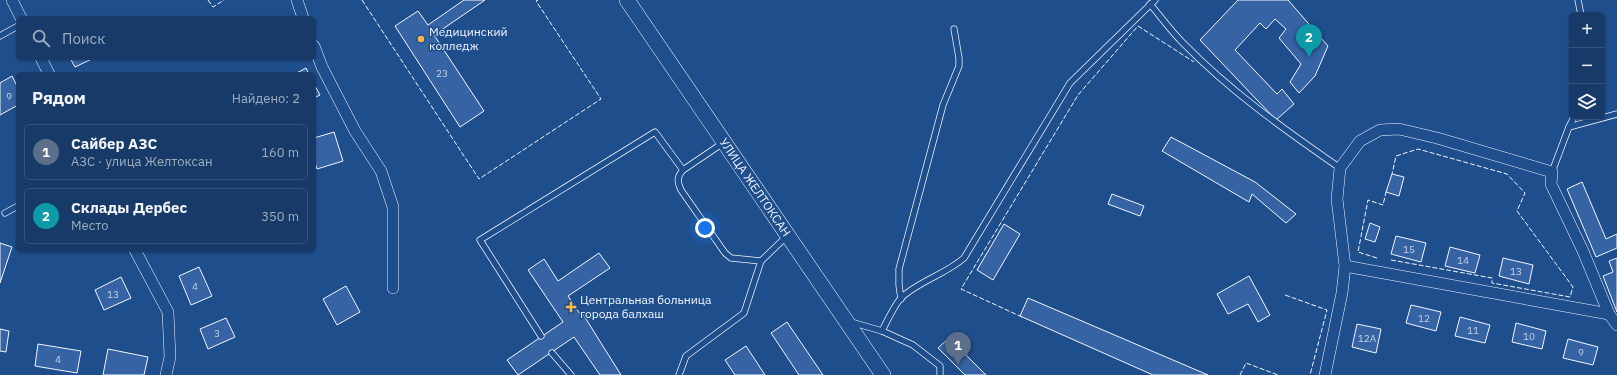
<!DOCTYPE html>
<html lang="ru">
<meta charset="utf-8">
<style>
:root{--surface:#173a69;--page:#20416f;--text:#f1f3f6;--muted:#9eadc0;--line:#36547d;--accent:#8bbbb9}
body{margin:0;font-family:"IBM Plex Sans",sans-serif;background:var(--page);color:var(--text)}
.controls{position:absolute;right:12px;top:12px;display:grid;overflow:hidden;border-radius:6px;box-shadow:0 1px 3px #0004}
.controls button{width:36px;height:36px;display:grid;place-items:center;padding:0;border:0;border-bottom:1px solid var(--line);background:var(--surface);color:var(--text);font:20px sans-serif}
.you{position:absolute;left:705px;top:228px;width:14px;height:14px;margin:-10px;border:3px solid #fff;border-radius:50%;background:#1a73e8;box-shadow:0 0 0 6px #1a73e833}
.badge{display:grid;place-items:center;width:26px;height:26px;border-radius:50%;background:var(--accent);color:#fff;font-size:13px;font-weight:700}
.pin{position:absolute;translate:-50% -33px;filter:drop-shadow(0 1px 2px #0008)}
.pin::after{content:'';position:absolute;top:21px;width:14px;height:12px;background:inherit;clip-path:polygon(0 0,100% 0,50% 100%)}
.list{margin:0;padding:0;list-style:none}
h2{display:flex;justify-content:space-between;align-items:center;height:52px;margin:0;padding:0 16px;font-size:17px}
h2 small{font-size:13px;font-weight:400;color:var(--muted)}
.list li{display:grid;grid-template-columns:26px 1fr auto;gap:12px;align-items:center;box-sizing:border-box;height:56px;margin:0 8px 8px;padding:0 8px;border:1px solid var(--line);border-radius:6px}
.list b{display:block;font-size:15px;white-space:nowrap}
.list p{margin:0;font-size:13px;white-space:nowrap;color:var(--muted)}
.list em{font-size:13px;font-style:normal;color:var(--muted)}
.icon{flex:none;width:22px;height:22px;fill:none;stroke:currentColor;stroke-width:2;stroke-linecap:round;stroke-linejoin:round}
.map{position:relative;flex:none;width:1617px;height:375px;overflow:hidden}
.search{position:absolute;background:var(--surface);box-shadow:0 1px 3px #0004;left:16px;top:16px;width:300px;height:44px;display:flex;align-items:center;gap:10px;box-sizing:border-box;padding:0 14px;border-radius:6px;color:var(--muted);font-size:15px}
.panel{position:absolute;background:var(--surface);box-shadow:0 1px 3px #0004;left:16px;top:72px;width:300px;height:180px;border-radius:6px}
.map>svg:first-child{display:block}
.building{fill:#3563a3;stroke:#f2f6ff}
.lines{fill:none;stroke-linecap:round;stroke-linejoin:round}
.lane-casing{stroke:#f2f6ff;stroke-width:7}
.street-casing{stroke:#f2f6ff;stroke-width:12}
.secondary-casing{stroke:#f2f6ff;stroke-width:16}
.lane{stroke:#1f4e8c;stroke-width:5.5}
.street{stroke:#1f4e8c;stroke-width:11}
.secondary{stroke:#1f4e8c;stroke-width:15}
.fence{stroke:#f2f6ff;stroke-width:1;stroke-dasharray:5 2;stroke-linecap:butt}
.poi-dot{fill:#ffb74d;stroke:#1f4e8c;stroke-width:1.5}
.labels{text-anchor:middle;stroke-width:3;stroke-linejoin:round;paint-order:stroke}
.number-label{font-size:10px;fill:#c3d1e8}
.poi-label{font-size:12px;fill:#f2f6ff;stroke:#1f4e8c;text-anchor:start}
.street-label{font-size:12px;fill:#f2f6ff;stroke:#1f4e8c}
</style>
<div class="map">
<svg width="1617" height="375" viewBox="0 0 1617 375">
<rect width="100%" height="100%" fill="#1f4e8c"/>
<!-- building -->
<g class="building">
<path d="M464,0H485L434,35L484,111L460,127L395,26L418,11L428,25Z"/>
<path d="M1238,0H1288L1328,46L1315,76L1299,93L1290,82L1301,64L1279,38L1286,29L1275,19L1266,29L1260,23L1235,50L1277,94L1282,89L1294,104L1276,120L1200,40Z"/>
<path d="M70,58H94L75,67Z"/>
<path d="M306,68L309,74H295Z"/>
<path d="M12,76L18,88V105L0,115V83Z"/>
<path d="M314,84L320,95L314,98Z"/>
<path d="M334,132L343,161L317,169L314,159V138Z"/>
<path d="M1171,137L1255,182L1296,214L1286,223L1252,194L1249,202L1162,151Z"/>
<path d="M1392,174L1404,177L1399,196L1386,192Z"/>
<path d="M1582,182L1606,239L1617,234V248L1596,257L1567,189Z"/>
<path d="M1112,194L1144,206L1140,216L1108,204Z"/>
<path d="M1370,223L1380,227L1375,242L1365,239Z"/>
<path d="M1004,224L1020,234L993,280L977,270Z"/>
<path d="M1396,236L1426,243L1421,262L1391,254Z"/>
<path d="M0,243L12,247L0,283Z"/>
<path d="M1450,247L1480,255L1475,273L1445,266Z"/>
<path d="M599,253L610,268L568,296L580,314L582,313L586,319L621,375H600L574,337L518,375L507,360L563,322L528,270L544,259L558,281Z"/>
<path d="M1503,258L1533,265L1529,284L1499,276Z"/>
<path d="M1617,258V312L1603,276L1613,272L1609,261Z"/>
<path d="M199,267L212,296L191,305L179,276Z"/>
<path d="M1249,276L1270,315L1258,322L1248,304L1228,314L1217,294Z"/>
<path d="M121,277L131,298L104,310L95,290Z"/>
<path d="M346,286L360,312L337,325L323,299Z"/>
<path d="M1028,298L1208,375H1153L1020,316Z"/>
<path d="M1411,305L1441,312L1436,331L1406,323Z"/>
<path d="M1460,317L1490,325L1485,343L1455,336Z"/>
<path d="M226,318L235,337L208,349L200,329Z"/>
<path d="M787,322L823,375H799L771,333Z"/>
<path d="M1516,323L1546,331L1542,349L1512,342Z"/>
<path d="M1357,324L1381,329L1376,353L1352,347Z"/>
<path d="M0,329L9,331L6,352L0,351Z"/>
<path d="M949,338L986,375H965L938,348Z"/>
<path d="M1568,339L1598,347L1593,365L1563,358Z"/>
<path d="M38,344L81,351L77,373L35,366Z"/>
<path d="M746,346L765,375H735L725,360Z"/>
<path d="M108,349L148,357L144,375H103Z"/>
</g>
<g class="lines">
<defs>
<g id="lane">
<path d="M1578,0L1581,15"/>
<path d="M1150,4C1161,17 1171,31 1183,43C1230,91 1285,130 1340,168"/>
<path d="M0,36L18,26"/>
<path d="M1569,127L1574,117"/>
<path d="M683,170C677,177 677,181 681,190L725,253L731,258L761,261"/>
<path d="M1552,172L1569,127L1617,114"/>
<path d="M5,213L18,206"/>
<path d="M901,299L899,285V269L943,105L959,66V58L954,29"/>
<path d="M851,322L882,331L913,345L940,366V375"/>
<path d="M882,331C887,321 894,306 901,298C917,282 946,274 964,258L1070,83L1155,0"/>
<path d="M541,336L480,240L655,132L683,170L723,143"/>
<path d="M552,353L571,375"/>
<path d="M679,375L686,356L744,313L761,261L787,236"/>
</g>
<g id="street">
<path d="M12,0L21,18"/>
<path d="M297,0L303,18"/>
<path d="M314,46L322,67L355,131L381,171L393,207V288"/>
<path d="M41,58L49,74"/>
<path d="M135,250L168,312L170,357L166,375"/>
<path d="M1345,266L1609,314"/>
<path d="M1325,375L1342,293L1345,266L1337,199L1340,168L1360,141L1380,130L1399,129L1437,138L1552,172L1551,184L1583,251L1609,314L1617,325"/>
</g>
<g id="secondary">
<path id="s1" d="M627,0L883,375"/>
</g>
</defs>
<!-- lane casing -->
<use href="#lane" class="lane-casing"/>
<!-- street casing -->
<use href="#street" class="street-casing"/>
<!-- secondary casing -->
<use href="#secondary" class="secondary-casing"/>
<!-- lane -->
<use href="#lane" class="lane"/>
<!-- street -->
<use href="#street" class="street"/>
<!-- secondary -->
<use href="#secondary" class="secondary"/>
<!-- fence -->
<g class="fence">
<path d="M208,0L213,7L224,0"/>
<path d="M362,0L479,179L601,99L536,1L538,0"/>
<path d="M1377,258L1358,252L1368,200L1383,205L1386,192"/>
<path d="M1391,260L1492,278V283L1570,297L1573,287L1517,211L1525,193L1507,174L1418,149L1396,156L1392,174"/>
<path d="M1285,295L1327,310L1310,375"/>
<path d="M1022,317L961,289L1078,95L1138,26L1194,62"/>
<path d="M1240,375L1246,363L1278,375"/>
</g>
</g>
<!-- markers -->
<g class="poi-dot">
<circle cx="421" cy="39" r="4"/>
<path d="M569 301h4v4h4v4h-4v4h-4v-4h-4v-4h4z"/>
</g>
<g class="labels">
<!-- number labels -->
<g class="number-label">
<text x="442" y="77">23</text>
<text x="9" y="100">9</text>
<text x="1409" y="253">15</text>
<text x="1463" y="264">14</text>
<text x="1516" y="275">13</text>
<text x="195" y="290">4</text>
<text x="113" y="298">13</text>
<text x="1424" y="322">12</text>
<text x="1473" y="334">11</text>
<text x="217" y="337">3</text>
<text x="1529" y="340">10</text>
<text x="1367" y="342">12А</text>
<text x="1581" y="356">9</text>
<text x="58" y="363">4</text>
</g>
<!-- poi labels -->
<g class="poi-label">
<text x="429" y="36">Медицинский<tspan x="429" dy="14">колледж</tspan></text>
<text x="580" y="304">Центральная больница<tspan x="580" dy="14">города балхаш</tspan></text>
</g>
<!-- street labels -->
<g class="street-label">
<text dy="4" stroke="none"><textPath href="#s1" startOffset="227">УЛИЦА ЖЕЛТОКСАН</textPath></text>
</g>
</g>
</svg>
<div class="controls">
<button>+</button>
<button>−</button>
<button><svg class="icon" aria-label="layers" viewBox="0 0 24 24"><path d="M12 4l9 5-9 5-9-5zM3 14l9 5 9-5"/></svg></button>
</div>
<div class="you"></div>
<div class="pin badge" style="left:958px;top:365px;background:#5c6f8a">1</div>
<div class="pin badge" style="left:1309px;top:57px;background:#0f9aa8">2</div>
<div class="search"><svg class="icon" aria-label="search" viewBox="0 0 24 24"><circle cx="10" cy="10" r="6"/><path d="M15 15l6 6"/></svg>Поиск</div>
<section class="panel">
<h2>Рядом<small>Найдено: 2</small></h2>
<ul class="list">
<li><span class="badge" style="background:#5c6f8a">1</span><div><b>Сайбер АЗС</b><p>АЗС · улица Желтоксан</p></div><em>160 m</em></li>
<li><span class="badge" style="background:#0f9aa8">2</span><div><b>Склады Дербес</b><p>Место</p></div><em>350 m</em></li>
</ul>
</section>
</div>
